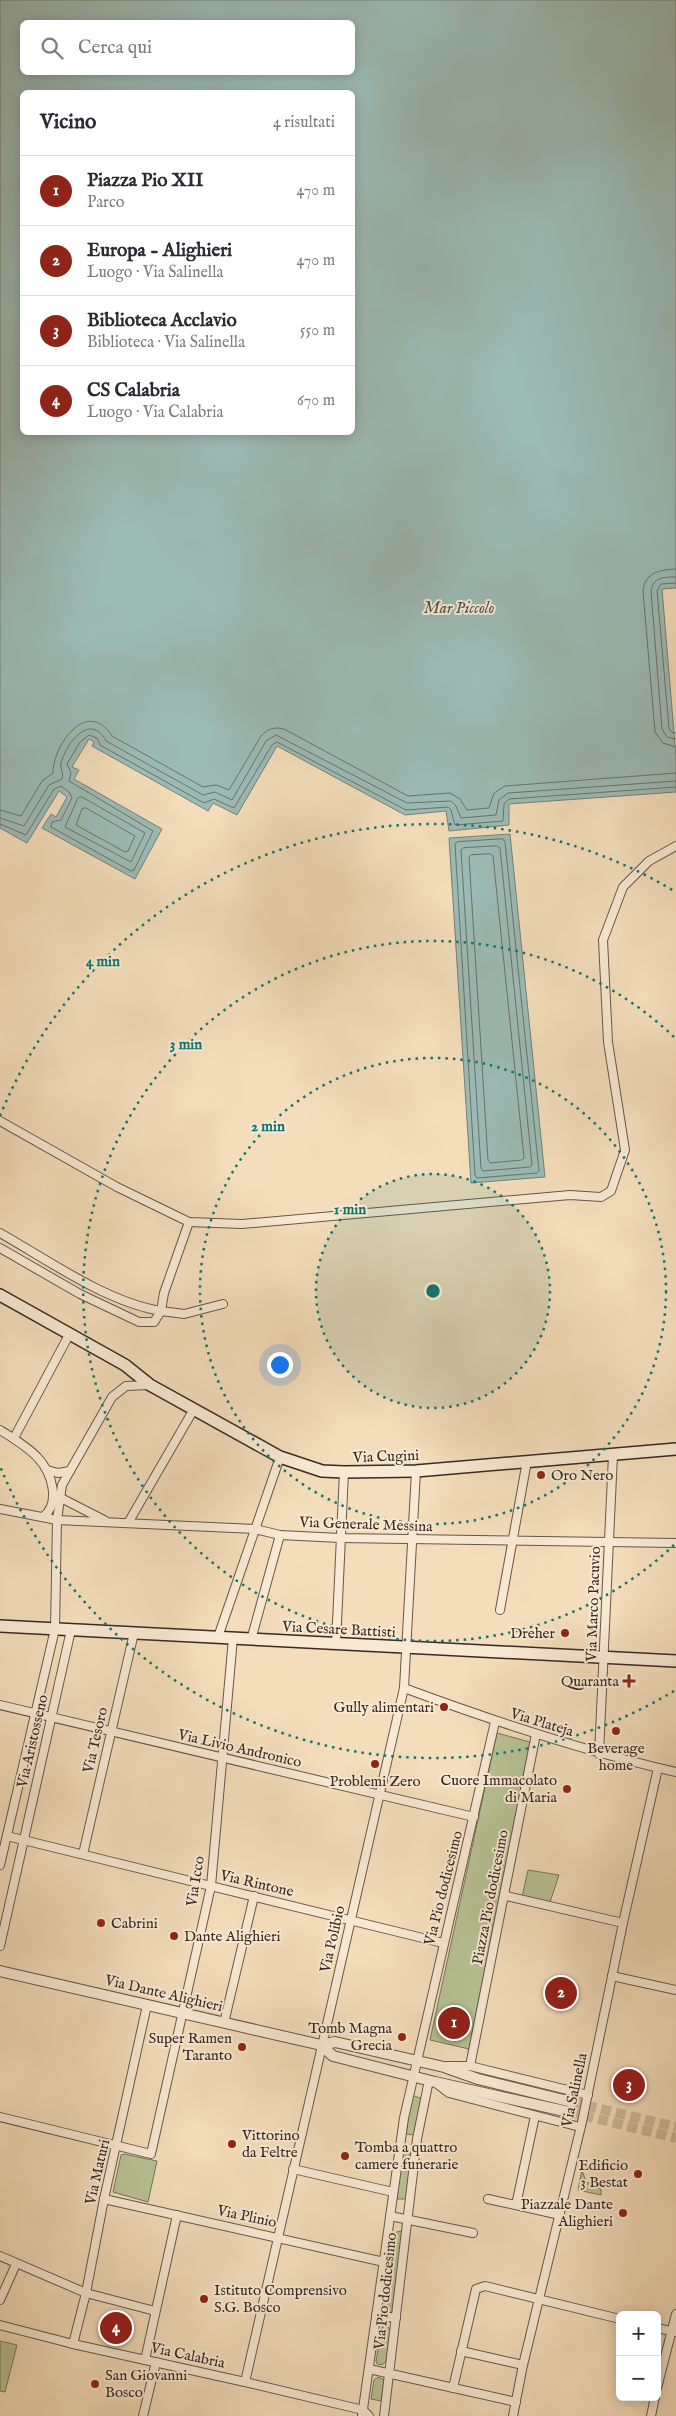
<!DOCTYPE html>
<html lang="it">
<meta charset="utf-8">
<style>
:root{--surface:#fff;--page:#f7f7f7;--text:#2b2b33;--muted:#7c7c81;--line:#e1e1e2;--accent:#8f2418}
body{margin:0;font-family:"IM FELL English",serif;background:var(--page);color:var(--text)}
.controls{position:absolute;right:15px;bottom:15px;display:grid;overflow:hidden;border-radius:8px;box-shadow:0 2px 12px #0003}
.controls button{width:45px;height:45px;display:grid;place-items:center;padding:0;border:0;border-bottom:1px solid var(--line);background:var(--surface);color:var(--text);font:25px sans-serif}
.you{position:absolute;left:279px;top:1364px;width:18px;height:18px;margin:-12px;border:4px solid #fff;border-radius:50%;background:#1a73e8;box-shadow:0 0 0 8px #1a73e833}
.badge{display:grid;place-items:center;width:32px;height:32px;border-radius:50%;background:var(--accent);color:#fff;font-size:16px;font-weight:700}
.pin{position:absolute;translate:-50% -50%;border:2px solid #fff;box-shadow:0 1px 5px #0006}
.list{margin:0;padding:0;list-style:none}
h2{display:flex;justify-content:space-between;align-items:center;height:65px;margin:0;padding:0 20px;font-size:21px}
h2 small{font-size:16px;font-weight:400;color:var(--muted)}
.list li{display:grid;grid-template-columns:32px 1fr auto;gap:15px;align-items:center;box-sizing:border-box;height:70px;padding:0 20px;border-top:1px solid var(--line)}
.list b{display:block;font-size:19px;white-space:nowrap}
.list p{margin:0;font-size:16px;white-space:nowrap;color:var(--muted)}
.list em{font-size:16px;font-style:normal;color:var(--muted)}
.icon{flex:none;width:28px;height:28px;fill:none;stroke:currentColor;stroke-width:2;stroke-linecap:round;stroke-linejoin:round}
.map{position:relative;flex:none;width:676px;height:2416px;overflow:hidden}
.search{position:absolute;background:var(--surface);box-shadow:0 2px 12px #0003;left:20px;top:20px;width:335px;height:55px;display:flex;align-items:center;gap:12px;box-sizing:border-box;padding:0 18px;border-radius:8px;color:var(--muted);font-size:19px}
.panel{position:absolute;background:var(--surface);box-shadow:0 2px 12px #0003;left:20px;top:90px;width:335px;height:345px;border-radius:8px}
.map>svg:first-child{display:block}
.green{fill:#b7c293;stroke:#77765c}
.water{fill:#9cbbb5;stroke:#74817b;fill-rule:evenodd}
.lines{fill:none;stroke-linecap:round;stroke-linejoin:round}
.shore{stroke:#6a726d;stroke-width:1}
.tertiary-tunnel{stroke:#ceb99c;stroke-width:10;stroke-dasharray:10 5;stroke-linecap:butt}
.minor-casing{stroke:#66574a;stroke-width:10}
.tertiary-casing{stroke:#66574a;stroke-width:12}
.secondary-casing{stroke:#372a25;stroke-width:14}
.minor{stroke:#f8e9d2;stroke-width:8}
.tertiary{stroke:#f8e9d2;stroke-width:10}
.secondary{stroke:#f8e9d2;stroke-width:11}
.ring{fill:none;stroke:#0f766e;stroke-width:2.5;stroke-dasharray:2.5 5}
.poi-dot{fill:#8f2418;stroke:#f8e9d2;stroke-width:2}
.labels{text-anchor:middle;stroke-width:4;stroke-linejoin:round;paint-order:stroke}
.street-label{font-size:15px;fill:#372a25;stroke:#f8e9d2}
.poi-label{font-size:15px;fill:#372a25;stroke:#f8e9d2;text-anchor:end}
.water-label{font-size:16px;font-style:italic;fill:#504e49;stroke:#f8e9d2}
.centre{fill:#0f766e;stroke:#f8e9d2;stroke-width:2.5}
.ring-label{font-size:15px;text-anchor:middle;font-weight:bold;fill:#0f766e;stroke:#f8e9d2;stroke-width:4;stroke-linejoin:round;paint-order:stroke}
</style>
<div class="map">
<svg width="676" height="2416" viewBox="0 0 676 2416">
<rect width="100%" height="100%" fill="#f4ddba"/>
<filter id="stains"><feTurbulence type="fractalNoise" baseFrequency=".004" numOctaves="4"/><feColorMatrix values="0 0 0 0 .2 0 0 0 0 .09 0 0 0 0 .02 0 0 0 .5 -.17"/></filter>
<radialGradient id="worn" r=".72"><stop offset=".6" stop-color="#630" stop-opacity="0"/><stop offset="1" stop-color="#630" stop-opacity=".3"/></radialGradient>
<!-- green -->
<g class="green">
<path d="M497,1733L530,1742L469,2049L430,2040Z"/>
<path d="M528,1870L559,1875L550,1902L522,1897Z"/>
<path d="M412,2095L422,2099L414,2135L406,2134Z"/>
<path d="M404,2151L411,2155L406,2199H397L401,2154Z"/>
<path d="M124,2154L157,2161L148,2202L113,2192L121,2155Z"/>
<path d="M582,2170L586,2182L601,2189V2195L578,2190Z"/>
<path d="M400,2231L404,2234L394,2312L389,2314L384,2311V2307L393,2237L394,2233Z"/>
<path d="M382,2327H388L391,2330L387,2360L382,2365L377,2364L376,2361Z"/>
<path d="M0,2341L17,2345L5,2392L0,2391Z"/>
<path d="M378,2377L384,2380L381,2401L371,2399L374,2380Z"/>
</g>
<!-- water -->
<g class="water">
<path d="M0,0H676V588L662,589L676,757V792L509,804V825L449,831L446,811L405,815L277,746L237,815L213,803L208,811L92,746L94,742L89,739L72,767L79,770L74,779L162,829L135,879L42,828L51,814L56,817L67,797L59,791L27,843L0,828ZM22,22H352V72H22ZM22,92H352V432H22Z"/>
<path d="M510,834L545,1177L471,1183L449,838Z"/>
</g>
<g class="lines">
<!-- shore -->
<g class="shore">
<path d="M676,569C660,570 645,572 643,591L655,732L663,743L676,747"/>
<path d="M676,577C664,577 653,577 651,591L662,729L667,737L676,739"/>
<path d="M676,583L661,584L657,591L669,728L671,732L676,733"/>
<path d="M82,797L145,833L131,862L65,827L78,798Z"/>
<path d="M86,808L135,836L128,851L125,852L76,825L82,809Z"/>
<path d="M0,810L21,816L42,781L53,773C53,745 87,697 112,736L203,787L216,785L229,790L261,736C268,728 277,726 286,730L408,796L450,793L460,799L467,810L489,808L494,793L505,786L676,773"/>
<path d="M0,818L24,826L49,785L62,779C64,773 60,769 61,763C66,744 90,711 106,741L203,795L215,792L232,800L266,741L276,735L407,803L451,801L456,806L461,818L496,815L499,800L508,793L676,781"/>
<path d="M0,824L26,835L54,789L61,786L70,793L72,798L61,820L52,822L51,827L131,871L134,870L153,831L69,781L71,773L67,764L80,742L89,735L97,738L100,745L204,803L214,799L234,808L272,745L277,742L406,810L448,807L451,810L455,825L503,821L504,804L509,799L676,787"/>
<path d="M503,839L505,842L539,1171L537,1173L477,1178L475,1175L455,844L457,842Z"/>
<path d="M497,846L500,848L532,1165L530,1167L483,1171L481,1168L461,850L463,848Z"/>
<path d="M491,854L493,856L524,1158L522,1160L490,1163L488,1160L469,857L471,855Z"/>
</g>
<!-- tertiary-tunnel -->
<g class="tertiary-tunnel">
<path d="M572,2102L676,2127"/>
<path d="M569,2112L676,2138"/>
</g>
<defs>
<g id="minor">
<path d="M0,1121L117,1187L189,1222L242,1224L570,1195L601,1197L611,1191L625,1150L608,1042L603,940L623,887L649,861L676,846"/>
<path d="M189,1222L164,1293L161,1311L184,1314L223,1304"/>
<path d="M0,1233C48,1260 106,1302 161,1311L154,1322H139L80,1294L0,1248"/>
<path d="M0,1430C13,1438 28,1447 38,1458C52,1473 61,1503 43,1517"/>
<path d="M14,1438L70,1333"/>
<path d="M47,1470L58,1473L70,1471"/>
<path d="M59,1497L104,1520"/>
<path d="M0,1509L57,1520L255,1529L280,1535L340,1538L676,1543"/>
<path d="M128,1523L194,1409"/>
<path d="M500,1610L527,1461"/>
<path d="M218,1637L280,1457"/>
<path d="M251,1640L280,1535"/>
<path d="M336,1644L344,1472"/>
<path d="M404,1688C493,1721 583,1751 676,1772"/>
<path d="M0,1705L474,1817"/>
<path d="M599,1754L613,1455"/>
<path d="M7,1836L443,1943"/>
<path d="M83,1854L134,1633"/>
<path d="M0,1865L55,1629L57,1520L62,1485L112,1397L126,1386L150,1385"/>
<path d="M506,1896L623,1923"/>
<path d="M0,1946L71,1630"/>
<path d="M612,1976L676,1990"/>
<path d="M224,2023L254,1896"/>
<path d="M448,2066H470L588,2095"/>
<path d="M470,2066L536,1734"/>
<path d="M436,2083L449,2093L580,2127"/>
<path d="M0,2117L151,2154L211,1886L233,1638"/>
<path d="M293,2169L393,2192"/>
<path d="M104,2199L384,2262"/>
<path d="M488,2199L560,2215"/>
<path d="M516,2205L535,2116"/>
<path d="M390,2216L473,2233"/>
<path d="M0,2256L86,2293L155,2311"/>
<path d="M0,2300L16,2264"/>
<path d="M376,2315L396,2318"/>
<path d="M0,2325L73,2344L245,2382L363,2410L369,2416"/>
<path d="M657,2328L676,2332"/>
<path d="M73,2344L86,2293L104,2199L147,2005"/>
<path d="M461,2351L523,2365"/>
<path d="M145,2360L177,2215"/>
<path d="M369,2369L516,2402"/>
<path d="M245,2382L404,1688L416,1471"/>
<path d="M453,2388L476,2289L485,2286L620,2319"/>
<path d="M657,2388L676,2314"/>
<path d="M143,2416L156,2362"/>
<path d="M362,2416L404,2118L495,1722"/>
<path d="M384,2416L417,2139L429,2080"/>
<path d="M513,2416L523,2365L582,2122L623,1923L658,1768"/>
<path d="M651,2416L655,2397"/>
</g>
<g id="tertiary">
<path d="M0,1971L321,2045L335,2042L444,2067L478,2079L572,2102"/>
<path d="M321,2045L333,2056L435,2082L569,2112"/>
</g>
<g id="secondary">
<path d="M0,1295L125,1365L150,1385L280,1457L322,1471L344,1472L416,1471L676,1449"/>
<path d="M0,1626L676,1661"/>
</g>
</defs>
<!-- minor casing -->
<use href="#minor" class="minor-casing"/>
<!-- tertiary casing -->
<use href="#tertiary" class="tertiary-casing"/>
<!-- secondary casing -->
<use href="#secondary" class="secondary-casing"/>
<!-- minor -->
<use href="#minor" class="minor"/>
<!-- tertiary -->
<use href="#tertiary" class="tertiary"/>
<!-- secondary -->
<use href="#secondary" class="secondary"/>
</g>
<!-- distance rings -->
<circle cx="433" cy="1291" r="117" fill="#0f766e" fill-opacity=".12"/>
<g class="ring">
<circle cx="433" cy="1291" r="117"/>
<circle cx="433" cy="1291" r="233"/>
<path d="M674 1545A350 350 0 1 1 674 1037"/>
<path d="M674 1691A467 467 0 0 1 0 1466M0 1116A467 467 0 0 1 674 891"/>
</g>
<!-- markers -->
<g class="poi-dot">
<circle cx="541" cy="1475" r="5"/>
<circle cx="565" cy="1633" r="5"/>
<path d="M626.5 1673.5h5v5h5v5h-5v5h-5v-5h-5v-5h5z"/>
<circle cx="444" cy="1707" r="5"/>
<circle cx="616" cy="1731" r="5"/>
<circle cx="375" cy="1764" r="5"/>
<circle cx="567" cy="1789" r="5"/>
<circle cx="101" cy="1923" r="5"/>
<circle cx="174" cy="1936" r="5"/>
<circle cx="402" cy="2037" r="5"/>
<circle cx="242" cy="2047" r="5"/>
<circle cx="232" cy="2144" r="5"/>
<circle cx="345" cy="2156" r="5"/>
<circle cx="638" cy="2174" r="5"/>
<circle cx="623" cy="2213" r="5"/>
<circle cx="204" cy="2299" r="5"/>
<circle cx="95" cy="2384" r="5"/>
</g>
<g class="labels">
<!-- street labels -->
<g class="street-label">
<text transform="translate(386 1456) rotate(-2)" y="5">Via Cugini</text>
<text transform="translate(366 1524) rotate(2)" y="5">Via Generale Messina</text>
<text transform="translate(593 1604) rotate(-88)" y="5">Via Marco Pacuvio</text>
<text transform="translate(339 1629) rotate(3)" y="5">Via Cesare Battisti</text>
<text transform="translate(542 1722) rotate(17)" y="5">Via Plateja</text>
<text transform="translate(95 1740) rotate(-77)" y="5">Via Tesoro</text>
<text transform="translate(32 1741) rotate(-77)" y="5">Via Aristosseno</text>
<text transform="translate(240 1748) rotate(13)" y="5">Via Livio Andronico</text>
<text transform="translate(195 1881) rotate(-81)" y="5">Via Icco</text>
<text transform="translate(257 1883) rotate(13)" y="5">Via Rintone</text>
<text transform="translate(443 1888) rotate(-76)" y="5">Via Pio dodicesimo</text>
<text transform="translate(490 1897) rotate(-79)" y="5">Piazza Pio dodicesimo</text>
<text transform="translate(332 1939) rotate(-77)" y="5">Via Polibio</text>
<text transform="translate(164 1993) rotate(13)" y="5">Via Dante Alighieri</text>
<text transform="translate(574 2090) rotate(-78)" y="5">Via Salinella</text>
<text transform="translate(97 2172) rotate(-77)" y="5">Via Maturi</text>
<text transform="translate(247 2216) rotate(12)" y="5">Via Plinio</text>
<text transform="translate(385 2291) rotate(-84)" y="5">Via Pio dodicesimo</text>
<text transform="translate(188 2355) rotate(12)" y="5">Via Calabria</text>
</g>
<!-- poi labels -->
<g class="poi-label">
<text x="551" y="1480" text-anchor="start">Oro Nero</text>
<text x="555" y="1638">Dreher</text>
<text x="619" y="1686">Quaranta</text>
<text x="434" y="1712">Gully alimentari</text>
<text x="616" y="1753" text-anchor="middle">Beverage<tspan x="616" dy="17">home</tspan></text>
<text x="557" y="1785">Cuore Immacolato<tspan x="557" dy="17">di Maria</tspan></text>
<text x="375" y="1786" text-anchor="middle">Problemi Zero</text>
<text x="111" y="1928" text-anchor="start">Cabrini</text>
<text x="184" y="1941" text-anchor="start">Dante Alighieri</text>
<text x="392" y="2033">Tomb Magna<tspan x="392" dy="17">Grecia</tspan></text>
<text x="232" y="2043">Super Ramen<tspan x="232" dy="17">Taranto</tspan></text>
<text x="242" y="2140" text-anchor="start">Vittorino<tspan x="242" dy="17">da Feltre</tspan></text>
<text x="355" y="2152" text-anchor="start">Tomba a quattro<tspan x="355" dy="17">camere funerarie</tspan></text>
<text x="628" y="2170">Edificio<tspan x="628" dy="17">3 Bestat</tspan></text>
<text x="613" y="2209">Piazzale Dante<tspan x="613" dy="17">Alighieri</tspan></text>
<text x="214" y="2295" text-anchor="start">Istituto Comprensivo<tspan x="214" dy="17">S.G. Bosco</tspan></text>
<text x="105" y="2380" text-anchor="start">San Giovanni<tspan x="105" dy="17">Bosco</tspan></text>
</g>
<!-- water labels -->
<g class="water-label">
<text x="459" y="613">Mar Piccolo</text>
</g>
</g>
<circle cx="433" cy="1291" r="8" class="centre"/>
<g class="ring-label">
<text x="103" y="966">4 min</text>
<text x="186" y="1049">3 min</text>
<text x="268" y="1131">2 min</text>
<text x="350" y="1214">1 min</text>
</g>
<rect width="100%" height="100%" filter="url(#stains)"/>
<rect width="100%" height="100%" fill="url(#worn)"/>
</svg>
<div class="controls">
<button>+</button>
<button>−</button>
</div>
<div class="you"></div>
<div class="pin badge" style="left:454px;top:2023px">1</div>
<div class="pin badge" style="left:561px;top:1993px">2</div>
<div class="pin badge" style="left:629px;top:2085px">3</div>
<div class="pin badge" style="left:116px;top:2328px">4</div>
<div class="search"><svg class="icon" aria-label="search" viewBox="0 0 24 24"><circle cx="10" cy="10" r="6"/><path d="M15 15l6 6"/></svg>Cerca qui</div>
<section class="panel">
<h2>Vicino<small>4 risultati</small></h2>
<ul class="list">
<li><span class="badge">1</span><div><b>Piazza Pio XII</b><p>Parco</p></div><em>470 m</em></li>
<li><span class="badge">2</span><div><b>Europa - Alighieri</b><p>Luogo · Via Salinella</p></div><em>470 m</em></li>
<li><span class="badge">3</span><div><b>Biblioteca Acclavio</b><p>Biblioteca · Via Salinella</p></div><em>550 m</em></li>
<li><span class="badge">4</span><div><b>CS Calabria</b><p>Luogo · Via Calabria</p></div><em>670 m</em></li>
</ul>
</section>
</div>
